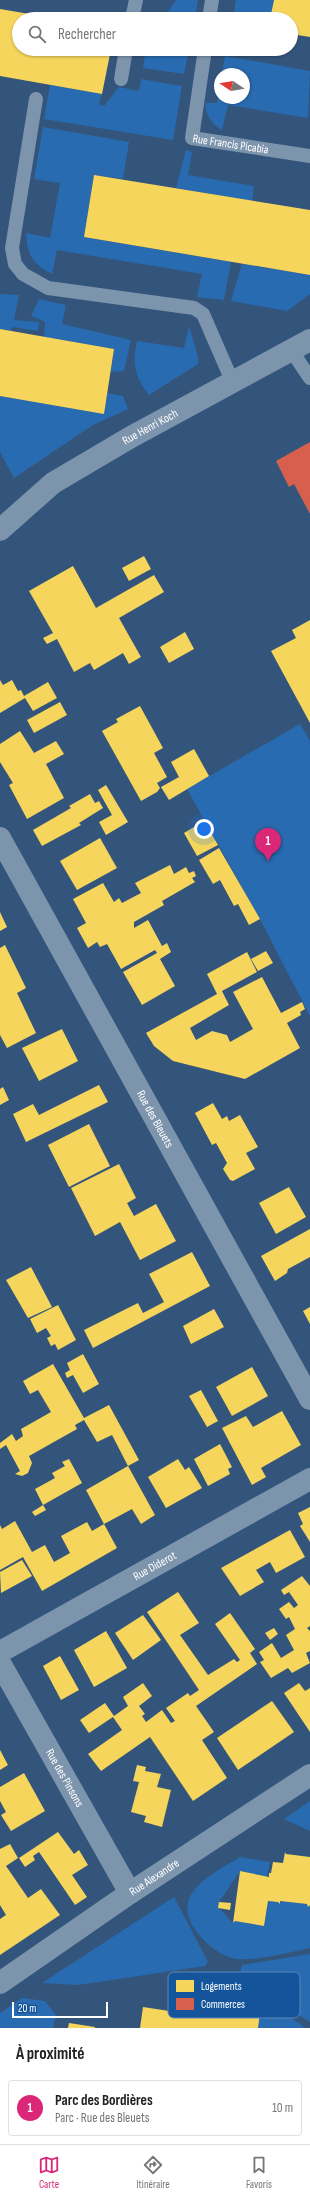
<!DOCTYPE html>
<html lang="fr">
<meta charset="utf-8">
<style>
:root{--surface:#fff;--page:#f6f6f6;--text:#222;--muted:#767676;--line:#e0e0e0;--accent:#db2777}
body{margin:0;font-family:"Sofia Sans Condensed",sans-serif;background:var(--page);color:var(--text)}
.compass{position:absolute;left:214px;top:68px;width:36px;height:36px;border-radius:50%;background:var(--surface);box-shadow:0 1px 3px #0004;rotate:282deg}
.scale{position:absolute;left:12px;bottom:10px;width:96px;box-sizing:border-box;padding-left:4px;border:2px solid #fff;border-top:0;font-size:11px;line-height:14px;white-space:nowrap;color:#fff;-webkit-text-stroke:3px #14549a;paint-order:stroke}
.you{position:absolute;left:204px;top:829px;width:14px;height:14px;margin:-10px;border:3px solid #fff;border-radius:50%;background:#1a73e8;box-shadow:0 0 0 6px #1a73e833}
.badge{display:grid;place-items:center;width:26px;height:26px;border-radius:50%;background:var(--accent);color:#fff;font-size:13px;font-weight:700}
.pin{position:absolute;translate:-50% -33px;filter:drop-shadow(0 1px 2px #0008)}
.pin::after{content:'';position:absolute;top:21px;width:14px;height:12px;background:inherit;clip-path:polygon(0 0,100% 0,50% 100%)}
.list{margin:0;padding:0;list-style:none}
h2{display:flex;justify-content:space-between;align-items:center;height:52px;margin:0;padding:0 16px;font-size:17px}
h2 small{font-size:13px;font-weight:400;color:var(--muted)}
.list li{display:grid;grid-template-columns:26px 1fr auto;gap:12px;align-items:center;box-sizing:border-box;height:56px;margin:0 8px 8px;padding:0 8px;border:1px solid var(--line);border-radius:4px}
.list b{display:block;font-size:15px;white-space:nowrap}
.list p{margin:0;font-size:13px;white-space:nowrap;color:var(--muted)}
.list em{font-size:13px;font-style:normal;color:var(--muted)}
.icon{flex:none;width:22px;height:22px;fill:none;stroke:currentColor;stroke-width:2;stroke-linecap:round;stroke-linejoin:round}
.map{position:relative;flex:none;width:310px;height:2028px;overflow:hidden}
.search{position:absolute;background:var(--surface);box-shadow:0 1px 3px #0004;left:12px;right:12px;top:12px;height:44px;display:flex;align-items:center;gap:10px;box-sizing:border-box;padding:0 14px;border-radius:22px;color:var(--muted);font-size:15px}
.sheet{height:116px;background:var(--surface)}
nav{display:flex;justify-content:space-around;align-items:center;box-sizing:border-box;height:56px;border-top:1px solid var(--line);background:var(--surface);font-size:11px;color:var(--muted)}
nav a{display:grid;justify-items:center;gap:2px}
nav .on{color:var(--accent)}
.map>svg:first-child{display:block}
.green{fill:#296bb0}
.homes{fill:#f6d55c}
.shops{fill:#d6604d}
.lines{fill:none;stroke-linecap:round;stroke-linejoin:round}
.lane{stroke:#7d94ad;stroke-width:14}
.street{stroke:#7d94ad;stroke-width:22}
.labels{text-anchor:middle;stroke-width:4;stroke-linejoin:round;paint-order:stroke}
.street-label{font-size:12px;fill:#fff;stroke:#14549a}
.key{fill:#14549a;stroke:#5a87b8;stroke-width:1}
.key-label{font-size:11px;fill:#fff}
</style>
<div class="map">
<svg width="310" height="2028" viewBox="0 0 310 2028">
<rect width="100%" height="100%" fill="#33557b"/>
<!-- green -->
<g class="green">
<path d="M176,0H198L195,19H163Z"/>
<path d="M236,0H274L270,19H233Z"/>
<path d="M146,49H189L184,74L143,68Z"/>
<path d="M225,56L310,71L308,118L228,105L222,130C210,123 207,116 205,103H217L220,86V98H244V74H222Z"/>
<path d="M141,79L182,86L173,140L44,119L50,85L102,94L99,104L104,106L119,87L139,91Z"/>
<path d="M43,127L129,142L123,179L94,175L84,237L231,262L224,300L197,297L202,274L57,250L52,274C31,263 28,255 26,233L50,238L60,183L34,179Z"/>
<path d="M186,150L192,152L188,175L254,186L252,201L176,188Z"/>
<path d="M242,264L310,275V294L287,311L231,301Z"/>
<path d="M0,294L19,295L14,320L39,322L38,331L12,327L11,331L0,329Z"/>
<path d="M39,299L66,305L62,324L131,340L124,371L111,372L114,349L44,337L45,322L31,316Z"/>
<path d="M189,326L198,357V364L149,395C135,377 132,363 137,341L184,348Z"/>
<path d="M107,393L123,396L128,409L93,425L14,478L0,452V396L104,413Z"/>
<path d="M300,724L310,741V1016L260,919L187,789Z"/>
<path d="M310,1801V1831L284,1819Z"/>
<path d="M240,1857L270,1862L267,1877L240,1871L219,1902V1908L233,1923L235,1921L264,1926L268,1901L278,1902L279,1904L280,1901L307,1904L308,1907L310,1905V1948C290,1952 257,1961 237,1959C215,1957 179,1923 189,1899C197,1880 224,1867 240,1857Z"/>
<path d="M174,1897L208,1962L205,1966L78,1985L42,1983Z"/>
<path d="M310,1954V2022L239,1979L242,1965Z"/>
<path d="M260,1997L306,2028H257Z"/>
<path d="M22,1998L45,2001L56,2015L53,2028H0V2013Z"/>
</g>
<!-- homes -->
<g class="homes">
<path d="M274,0H310V37L291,34V19H270Z"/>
<path d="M0,9L53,18L19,19V49H111L102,94L0,76Z"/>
<path d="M94,175L310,210V275L84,237Z"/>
<path d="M0,329L114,349L104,414L0,396Z"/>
<path d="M144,556L151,569L129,581L122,568Z"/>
<path d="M73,566L96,608L154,575L164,592L119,618L141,657L129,664L123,653L94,670L90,663L74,672L57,639L47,644L43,638L53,633L29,591Z"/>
<path d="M310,620V723L271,651L296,638L292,630Z"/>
<path d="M185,632L194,649L169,663L160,647Z"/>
<path d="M0,680L3,685L12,680L18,691L21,690L24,696L48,682L57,698L33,711L25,698L0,713Z"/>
<path d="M60,702L67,715L34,733L27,720Z"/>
<path d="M140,706L163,748L154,753L167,777L157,783L160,788L157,792L141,801L102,731L118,722L116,719Z"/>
<path d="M20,731L34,753L56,741L64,754L46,764L64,798L27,819L9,785L13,783L0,762V744Z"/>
<path d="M194,749L209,776L169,800L161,787L179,777L171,762Z"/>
<path d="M106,785L128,822L106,835L99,822L112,815L98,790Z"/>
<path d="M90,794L95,803L99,801L103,808L79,823L81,825L42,846L33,830L71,808L69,806Z"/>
<path d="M204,821L218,845L197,856L184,833Z"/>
<path d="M100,838L117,868L77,890L60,861Z"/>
<path d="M219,848L260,919L249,925L238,904L234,906L220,880L213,884L199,860Z"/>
<path d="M170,865L174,874L186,867L189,873L194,871L196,876L192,878L195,882L162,901L164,905L134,922V928L148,920L162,946L167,943L171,952L160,959L175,986L142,1005L123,972L157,953L155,950L121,969L107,944L100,947L97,942L88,948L77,928L86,923L73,899L103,883L114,902L119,898L122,903L141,893L135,883Z"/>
<path d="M0,912L7,927L0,931Z"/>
<path d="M5,945L26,988L17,993L36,1033L7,1048L0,1035V948Z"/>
<path d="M266,951L273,963L258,971L251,959Z"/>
<path d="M247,952L257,972L222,991L229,1005L190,1028L196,1040L212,1031L227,1035L230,1042L253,1029L233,992L262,977L281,1013L302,1002L305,1009L300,1012L301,1015L287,1023L300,1048L245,1079L173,1061L154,1046L146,1033L217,994L207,974Z"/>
<path d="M62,1029L78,1061L39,1081L22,1048Z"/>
<path d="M99,1085L108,1102L26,1142L13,1114L33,1104L39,1115Z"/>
<path d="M3,1087L9,1100L0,1105V1089Z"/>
<path d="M213,1103L222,1119L227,1116L229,1121L240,1115L258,1147L246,1153L255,1169L233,1181L230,1180L223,1169L227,1163L216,1143L212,1145L195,1113Z"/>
<path d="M89,1124L110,1166L69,1187L48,1145Z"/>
<path d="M119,1164L136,1198L127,1203L134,1216L156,1204L176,1241L140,1260L120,1222L95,1236L71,1188Z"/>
<path d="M289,1187L306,1217L276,1234L259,1203Z"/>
<path d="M310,1229V1257L288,1269L287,1273L275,1281L261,1256Z"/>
<path d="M192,1252L210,1286L93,1348L84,1330L138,1303L143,1313L164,1302L149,1274Z"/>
<path d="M31,1267L52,1307L28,1318L6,1280Z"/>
<path d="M58,1305L76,1340L58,1350L55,1344L51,1346L47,1338L51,1336L46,1328L37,1333L30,1319Z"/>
<path d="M310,1307V1324L303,1311Z"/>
<path d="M214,1309L224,1327L191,1344L183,1326Z"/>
<path d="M83,1354L99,1384L83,1393L73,1375L67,1378L65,1373L70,1370L67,1363Z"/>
<path d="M53,1364L84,1418L109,1405L139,1460L128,1466L112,1435L97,1442L84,1420L75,1425L77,1429L29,1456L32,1463L28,1473L22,1476L15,1474L20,1471L6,1445L0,1449V1443L12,1434L16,1441L23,1436L21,1429L51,1412L38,1390L30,1394L23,1381Z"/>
<path d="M252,1367L268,1396L232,1416L216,1387Z"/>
<path d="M201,1390L218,1421L207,1427L189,1396Z"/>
<path d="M282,1411L301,1445L261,1468L266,1477L252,1485L222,1428L246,1416L253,1427Z"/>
<path d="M220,1444L232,1467L228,1469L230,1474L208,1486L194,1459Z"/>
<path d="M69,1459L82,1483L43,1505L35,1489L55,1478L52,1473L65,1466L62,1462Z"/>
<path d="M178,1459L185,1470L189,1467L202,1488L166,1508L148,1477Z"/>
<path d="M128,1466L155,1515L141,1524L132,1509L104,1524L86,1490Z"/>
<path d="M43,1505L46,1510L35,1516L32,1512Z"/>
<path d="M310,1507V1542L300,1526L303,1524L298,1513Z"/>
<path d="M15,1521L32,1552L45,1545L54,1562L70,1553L61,1536L87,1522L92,1531L104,1524L117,1548L42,1591L23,1557L0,1570V1525L2,1529Z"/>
<path d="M290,1530L305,1557L276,1573L270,1562L256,1570L264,1582L240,1596L221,1568Z"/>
<path d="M22,1560L32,1576L1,1593L0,1572Z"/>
<path d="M302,1576L310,1586V1626L307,1628L310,1631V1651L306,1653L310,1663L292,1673L288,1668L271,1678L260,1662L264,1660L259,1652L272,1643L281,1658L294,1650L286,1635L295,1629L289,1617L286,1619L279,1609L289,1602L294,1608L298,1605L289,1592L284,1595L281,1590Z"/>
<path d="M178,1592L199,1623L180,1635L208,1675L234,1659L237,1662L240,1660L215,1624L230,1613L255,1649L250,1653L257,1664L196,1706L214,1732L202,1740L227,1778L193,1801L150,1737L101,1771L88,1754L122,1730L113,1717L89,1733L80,1720L105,1703L114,1716L128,1706L123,1697L143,1683L152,1696L139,1706L145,1714L142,1716L146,1722L162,1710L171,1723L175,1721L166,1708L188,1693L190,1696L199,1690L147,1612Z"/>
<path d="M143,1615L161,1640L133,1660L115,1633Z"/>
<path d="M274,1628L278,1634L270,1640L265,1633Z"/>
<path d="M106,1631L127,1668L94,1687L74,1650Z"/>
<path d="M60,1656L79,1690L61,1700L43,1666Z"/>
<path d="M299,1683L305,1691L310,1688V1732L284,1693Z"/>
<path d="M272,1701L294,1732L238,1770L217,1738Z"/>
<path d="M0,1750L8,1765L0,1770Z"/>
<path d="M137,1765L146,1767L145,1771L161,1774L157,1787L171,1790L162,1827L144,1822L146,1816L131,1812L139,1782L133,1781Z"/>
<path d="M24,1773L45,1811L11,1831L1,1815L6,1812L0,1801V1787Z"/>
<path d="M58,1832L74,1854L79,1850L88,1865L72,1875L87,1897L75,1905L39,1852L33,1856L35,1860L25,1867L19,1858Z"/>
<path d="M10,1844L18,1858L6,1866L28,1898L41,1889L60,1915L0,1955V1919L6,1915L0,1905V1849Z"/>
<path d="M285,1852L286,1854L310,1857V1905L308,1907L307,1904L280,1901V1904L278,1902L268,1901L264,1926L235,1921L233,1923L240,1871L269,1877V1873H271L273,1862L283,1863Z"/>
<path d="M219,1902L231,1903L230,1910L218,1908Z"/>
<path d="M231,1993L260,1999V1997H262L258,2028H140L143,2007L215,2018L219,2002L229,2003Z"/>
<path d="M69,2023L95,2027V2028H68Z"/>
</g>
<!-- shops -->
<path class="shops" d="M310,442V514L294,484L289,487L276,461Z"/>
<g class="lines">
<!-- lane -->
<g class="lane">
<path d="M132,19L136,0"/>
<path d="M209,19L212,0"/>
<path id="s1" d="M205,49L192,138L310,156"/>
<path d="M121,79L126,49"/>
<path d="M36,99L12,248L15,264L23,274L48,288L194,308L203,314L233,383"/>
<path d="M291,350L310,378"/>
</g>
<!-- street -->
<g class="street">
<path id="s2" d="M0,530L53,483L131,437L310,340"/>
<path id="s3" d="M0,838L310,1399"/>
<path id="s4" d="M0,1652L310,1479"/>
<path id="s5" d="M0,1663L130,1893"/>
<path id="s6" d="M0,1983L130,1893L310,1775"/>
</g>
</g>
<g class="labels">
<!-- street labels -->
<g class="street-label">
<text dy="4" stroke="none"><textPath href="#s1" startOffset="129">Rue Francis Picabia</textPath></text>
<text dy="4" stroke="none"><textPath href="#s2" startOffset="183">Rue Henri Koch</textPath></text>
<text dy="4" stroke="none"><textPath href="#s3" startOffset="321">Rue des Bleuets</textPath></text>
<text dy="4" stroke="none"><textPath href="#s4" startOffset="177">Rue Diderot</textPath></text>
<text dy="4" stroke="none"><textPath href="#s5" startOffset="132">Rue des Pinsons</textPath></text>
<text dy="4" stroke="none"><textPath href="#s6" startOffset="187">Rue Alexandre</textPath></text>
</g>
</g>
<!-- legend -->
<rect x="168" y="1972" width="132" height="46" rx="6" class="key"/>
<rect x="176" y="1980" width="18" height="12" fill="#f6d55c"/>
<rect x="176" y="1998" width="18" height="12" fill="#d6604d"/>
<g class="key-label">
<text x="201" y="1990">Logements</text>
<text x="201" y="2008">Commerces</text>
</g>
</svg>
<svg class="compass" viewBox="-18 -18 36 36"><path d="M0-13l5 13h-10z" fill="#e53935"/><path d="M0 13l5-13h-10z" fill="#767676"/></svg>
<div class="scale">20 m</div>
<div class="you"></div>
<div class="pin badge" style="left:268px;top:861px">1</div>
<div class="search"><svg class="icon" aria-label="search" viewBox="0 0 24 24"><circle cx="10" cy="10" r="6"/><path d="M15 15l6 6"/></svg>Rechercher</div>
</div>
<section class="sheet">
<h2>À proximité<small></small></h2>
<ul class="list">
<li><span class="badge">1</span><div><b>Parc des Bordières</b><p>Parc · Rue des Bleuets</p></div><em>10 m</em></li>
</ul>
</section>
<nav>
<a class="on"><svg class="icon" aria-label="map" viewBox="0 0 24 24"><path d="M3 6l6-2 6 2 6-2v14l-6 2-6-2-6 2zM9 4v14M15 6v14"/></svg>Carte</a>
<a><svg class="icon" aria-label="directions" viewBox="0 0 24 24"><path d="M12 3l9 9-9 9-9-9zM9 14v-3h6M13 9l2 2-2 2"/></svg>Itinéraire</a>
<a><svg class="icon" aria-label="saved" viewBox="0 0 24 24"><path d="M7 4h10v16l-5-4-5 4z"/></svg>Favoris</a>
</nav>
